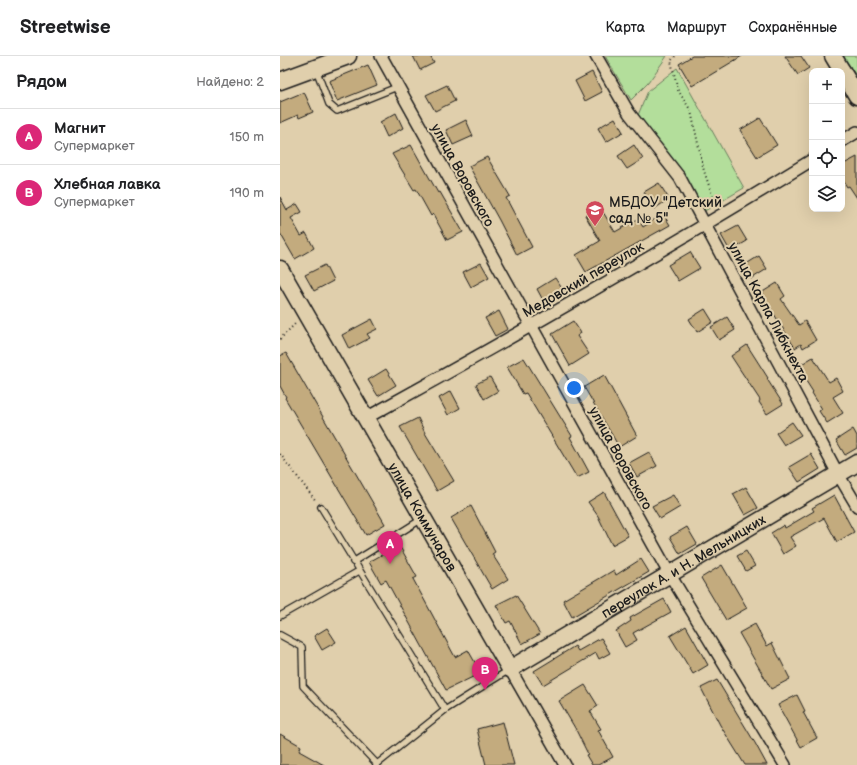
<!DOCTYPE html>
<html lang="ru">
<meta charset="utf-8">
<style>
:root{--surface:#fff;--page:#f2f2f2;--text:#202124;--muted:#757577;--line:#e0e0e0;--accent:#db2777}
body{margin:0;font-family:"Balsamiq Sans",sans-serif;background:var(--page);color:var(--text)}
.controls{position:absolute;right:12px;top:12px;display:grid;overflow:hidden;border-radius:8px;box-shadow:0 4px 16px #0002}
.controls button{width:36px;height:36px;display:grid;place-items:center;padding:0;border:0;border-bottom:1px solid var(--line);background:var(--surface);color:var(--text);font:20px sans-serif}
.you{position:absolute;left:294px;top:332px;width:14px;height:14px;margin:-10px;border:3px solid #fff;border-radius:50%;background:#1a73e8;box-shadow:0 0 0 6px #1a73e833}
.badge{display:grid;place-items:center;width:26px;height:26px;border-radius:50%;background:var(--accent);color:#fff;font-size:13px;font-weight:700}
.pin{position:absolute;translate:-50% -33px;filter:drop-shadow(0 1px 2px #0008)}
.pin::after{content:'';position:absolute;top:21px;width:14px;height:12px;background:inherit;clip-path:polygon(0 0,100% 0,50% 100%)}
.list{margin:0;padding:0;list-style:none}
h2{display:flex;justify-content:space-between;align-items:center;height:52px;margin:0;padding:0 16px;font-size:17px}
h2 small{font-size:13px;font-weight:400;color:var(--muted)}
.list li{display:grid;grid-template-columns:26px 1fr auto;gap:12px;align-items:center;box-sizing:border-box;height:56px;padding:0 16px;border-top:1px solid var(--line)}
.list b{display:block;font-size:15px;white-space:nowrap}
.list p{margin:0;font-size:13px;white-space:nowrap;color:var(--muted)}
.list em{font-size:13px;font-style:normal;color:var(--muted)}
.icon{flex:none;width:22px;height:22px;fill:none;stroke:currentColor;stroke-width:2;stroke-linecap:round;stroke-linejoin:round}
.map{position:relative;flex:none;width:577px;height:709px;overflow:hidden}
header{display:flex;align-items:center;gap:24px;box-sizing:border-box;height:56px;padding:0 20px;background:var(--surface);border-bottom:1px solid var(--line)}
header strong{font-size:19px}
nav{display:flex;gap:22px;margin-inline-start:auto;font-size:14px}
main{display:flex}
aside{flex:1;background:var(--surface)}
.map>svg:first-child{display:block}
.green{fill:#b3de9b;stroke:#687d5c}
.building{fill:#c3ab7e;stroke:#1c1c1c}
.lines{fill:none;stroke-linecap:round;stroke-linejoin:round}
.lane-casing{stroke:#1c1c1c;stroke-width:8}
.street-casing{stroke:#1c1c1c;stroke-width:14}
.secondary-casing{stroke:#1c1c1c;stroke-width:19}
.path{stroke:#1c1c1c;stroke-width:2;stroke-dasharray:1 3;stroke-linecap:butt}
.lane{stroke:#e0cfac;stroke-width:5.5}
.street{stroke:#e0cfac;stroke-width:11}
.secondary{stroke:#e0cfac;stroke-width:16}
.labels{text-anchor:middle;stroke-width:4;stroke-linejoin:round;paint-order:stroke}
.street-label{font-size:14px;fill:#1c1c1c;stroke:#e0cfac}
.poi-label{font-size:14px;fill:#1c1c1c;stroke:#e0cfac;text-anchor:start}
</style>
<header>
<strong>Streetwise</strong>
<nav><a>Карта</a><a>Маршрут</a><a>Сохранённые</a></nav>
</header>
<main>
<aside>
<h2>Рядом<small>Найдено: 2</small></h2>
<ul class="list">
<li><span class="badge">A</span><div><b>Магнит</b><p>Супермаркет</p></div><em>150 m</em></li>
<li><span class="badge">B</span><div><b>Хлебная лавка</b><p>Супермаркет</p></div><em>190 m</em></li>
</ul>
</aside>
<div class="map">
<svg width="577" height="709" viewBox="0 0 577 709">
<rect width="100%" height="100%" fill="#e0cfac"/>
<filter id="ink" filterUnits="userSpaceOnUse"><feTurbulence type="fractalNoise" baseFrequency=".025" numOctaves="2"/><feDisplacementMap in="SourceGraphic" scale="8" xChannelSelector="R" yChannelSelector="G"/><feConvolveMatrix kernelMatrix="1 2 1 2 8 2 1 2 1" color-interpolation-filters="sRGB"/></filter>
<g filter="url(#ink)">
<!-- green -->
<g class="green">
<path d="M325,0H387L368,27L351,44Z"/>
<path d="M563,0H577V21Z"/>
<path d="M397,12L464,132L416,160L401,121L356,64L368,35Z"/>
</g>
<!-- building -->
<g class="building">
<path d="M133,0H150L154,7L140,14Z"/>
<path d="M412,0H462L412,30L399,8Z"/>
<path d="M505,0H521L529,12L518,19Z"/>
<path d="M88,9L97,29L57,45L49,25Z"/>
<path d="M312,16L322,36L305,45L295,25Z"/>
<path d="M167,29L175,45L155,55L146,39Z"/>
<path d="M24,36L33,56L19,62L18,59L0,67V46Z"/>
<path d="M116,57L123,72L107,81L100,66Z"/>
<path d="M335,62L343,76L326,86L318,72Z"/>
<path d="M480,62L497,89L477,101L460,74Z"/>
<path d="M186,64L193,80L173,89L166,74Z"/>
<path d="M131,89L158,137L160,136L183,176L167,184L153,158L151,160L136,133L134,134L112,98Z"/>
<path d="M354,89L363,103L347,113L338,100Z"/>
<path d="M207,101L230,140L226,142L252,191L237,199L219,164L189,110Z"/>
<path d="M577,101V142L569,130L567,131L562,123V109Z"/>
<path d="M379,127L389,143L374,153L364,136Z"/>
<path d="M0,141L7,154L17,148L22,156L11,162L21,180L26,177L34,192L15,203L0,177Z"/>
<path d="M320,151L335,176L358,163L363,171L383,158L390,169L306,216L296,199L320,185L305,159Z"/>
<path d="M458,170L467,185L450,195L441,179Z"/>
<path d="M410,196L420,212L398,225L388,209Z"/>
<path d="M479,200L487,213L471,223L463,210Z"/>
<path d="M201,207L209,221L191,231L183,216Z"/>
<path d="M45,209L53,225L34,235L25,219Z"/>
<path d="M275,222L283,234L264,246L257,233Z"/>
<path d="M497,227L505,240L501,243L519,269L525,265L536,284L523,292L521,288L515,292L481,237Z"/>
<path d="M425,253L433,266L417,276L409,263Z"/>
<path d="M219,255L228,273L215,280L205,262Z"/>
<path d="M447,261L455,274L439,284L431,271Z"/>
<path d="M92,263L97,273L87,278L90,282L69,293L62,279Z"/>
<path d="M293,265L301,277L297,280L309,298L290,310L272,278Z"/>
<path d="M467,289L488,322L487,323L503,348L487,358L479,346L480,344L451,300Z"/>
<path d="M6,297L105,468L86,479L5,342L6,341L0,330V300Z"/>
<path d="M533,301L549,326L556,322L563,335L553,341L563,357L547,367L539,355L542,353L532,337L533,336L517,311Z"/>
<path d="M244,302L292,380L290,381L309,416L297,422L246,337L243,338L227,311Z"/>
<path d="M106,313L116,329L98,340L88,324Z"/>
<path d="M324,319L357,380L339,391L304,331Z"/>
<path d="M210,321L218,335L204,343L196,328Z"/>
<path d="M171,335L180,352L168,359L159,342Z"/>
<path d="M138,362L145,377L174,425L157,435L120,371Z"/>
<path d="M512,366L521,379L504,389L496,377Z"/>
<path d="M573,373L577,380V392L565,399L556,384Z"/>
<path d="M369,396L377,410L357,421L349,407Z"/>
<path d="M531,398L540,413L519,426L509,411Z"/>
<path d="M466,431L478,452L465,459L453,438Z"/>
<path d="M324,436L348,480L332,489L318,460L308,446Z"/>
<path d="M393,439L400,451L380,463L372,450Z"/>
<path d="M554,439L574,476L557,486L544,462L510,481L516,490L503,498L491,477L504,469L505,472L534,455L532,452Z"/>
<path d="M191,450L215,496L212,498L228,523L212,533L171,462Z"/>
<path d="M407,471L417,488L400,498L390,481Z"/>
<path d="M119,489L137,521L133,523L175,601L188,594L201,617L166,634L106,524L101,527L89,506Z"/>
<path d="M466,495L475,510L466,515L457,500Z"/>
<path d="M361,503L369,516L292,561L283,544L334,514L336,519Z"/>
<path d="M442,509L467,552L446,564L421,522Z"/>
<path d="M236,539L260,578L242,588L230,565L226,567L216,549Z"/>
<path d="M384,543L391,556L353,577L357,584L345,591L336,575L351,565L350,562Z"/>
<path d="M475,568L487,590L492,587L510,623L491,633L459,577Z"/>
<path d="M406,570L428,609L413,618L390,580Z"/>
<path d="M47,572L56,586L42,594L34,580Z"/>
<path d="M321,582L330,597L319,603L316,597L263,629L254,615L295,590L298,595Z"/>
<path d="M437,624L475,687L487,709H465L440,669L421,632Z"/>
<path d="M305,629L318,650L310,655L321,673L318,674L333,701L318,709H312L306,699L308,698L295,672L279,645Z"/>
<path d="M517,639L525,655L523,656L537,682L521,691L498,649Z"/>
<path d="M223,666L234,709H206L197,673Z"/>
<path d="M0,678L21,690L19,695L44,709H0Z"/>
</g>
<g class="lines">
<defs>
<g id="lane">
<path d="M36,13L49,48L57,55L117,31"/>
<path d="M41,451L165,654"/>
<path d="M73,506L142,463"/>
<path d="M0,560L79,515"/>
<path d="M0,579L22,591L23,630L97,708"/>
<path d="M96,709L165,654L229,614"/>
</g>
<g id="street">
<path d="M101,0L390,519L505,709"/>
<path d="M316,0L349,57L400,122L558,418L577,450"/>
<path d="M562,85L577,76"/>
<path d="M86,362C237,279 385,194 532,104"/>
<path d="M230,613L285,709"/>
</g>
<g id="secondary">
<path d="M553,0L562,15"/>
<path d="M562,15L577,40"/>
<path d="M0,25L68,0"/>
<path id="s1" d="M0,213L230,613L577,407"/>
</g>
</defs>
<!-- lane casing -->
<use href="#lane" class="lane-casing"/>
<!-- street casing -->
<use href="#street" class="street-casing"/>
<!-- secondary casing -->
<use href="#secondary" class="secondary-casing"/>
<!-- path -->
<g class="path">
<path d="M395,0L391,5L398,34L411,55L424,115L436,150"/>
<path d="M0,283L16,267"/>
<path d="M0,398L36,445"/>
</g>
<!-- lane -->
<use href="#lane" class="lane"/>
<!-- street -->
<use href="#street" class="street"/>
<!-- secondary -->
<use href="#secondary" class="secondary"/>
</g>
</g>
<!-- icons -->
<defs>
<symbol id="school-pin" viewBox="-11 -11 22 30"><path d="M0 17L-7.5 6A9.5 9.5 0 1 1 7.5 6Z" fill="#d1495b" stroke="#e0cfac"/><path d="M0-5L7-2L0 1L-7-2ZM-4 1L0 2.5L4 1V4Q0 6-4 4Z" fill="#fff"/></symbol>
</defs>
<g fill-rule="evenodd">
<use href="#school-pin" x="304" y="143" width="22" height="30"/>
</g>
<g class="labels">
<!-- street labels -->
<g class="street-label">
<text transform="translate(183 119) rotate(61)" y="5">улица Воровского</text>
<text transform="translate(303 223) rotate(-30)" y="5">Медовский переулок</text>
<text transform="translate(489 256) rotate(62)" y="5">улица Карла Либкнехта</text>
<text transform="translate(341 402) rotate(61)" y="5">улица Воровского</text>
<text dy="5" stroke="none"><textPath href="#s1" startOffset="286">улица Коммунаров</textPath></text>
<text dy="5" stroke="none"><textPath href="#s1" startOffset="663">переулок А. и Н. Мельницких</textPath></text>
</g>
<!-- poi labels -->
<g class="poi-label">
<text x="329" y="151">МБДОУ "Детский<tspan x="329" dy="16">сад № 5"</tspan></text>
</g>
</g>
</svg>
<div class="controls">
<button>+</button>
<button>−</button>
<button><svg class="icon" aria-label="locate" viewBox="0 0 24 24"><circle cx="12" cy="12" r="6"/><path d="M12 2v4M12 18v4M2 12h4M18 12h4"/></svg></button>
<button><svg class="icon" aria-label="layers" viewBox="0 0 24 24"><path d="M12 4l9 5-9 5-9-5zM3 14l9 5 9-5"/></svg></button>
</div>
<div class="you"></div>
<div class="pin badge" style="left:110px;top:508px">A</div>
<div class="pin badge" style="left:205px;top:634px">B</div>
</div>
</main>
